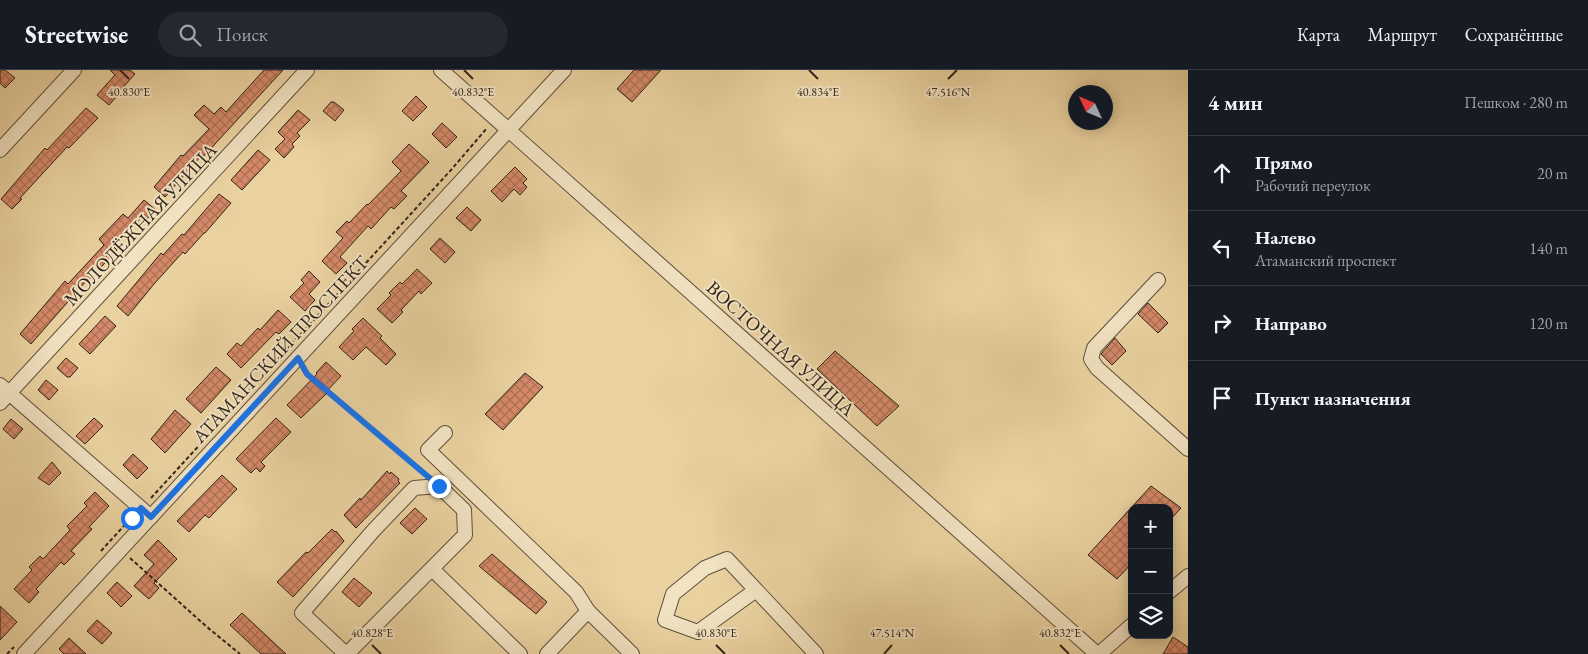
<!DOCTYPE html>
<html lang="ru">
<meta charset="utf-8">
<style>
:root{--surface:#171b24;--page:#242831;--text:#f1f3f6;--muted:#9ea1a6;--line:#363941}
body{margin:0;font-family:"EB Garamond",serif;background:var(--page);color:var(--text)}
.controls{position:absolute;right:15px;bottom:15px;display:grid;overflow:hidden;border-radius:10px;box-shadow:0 2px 12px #0003}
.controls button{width:45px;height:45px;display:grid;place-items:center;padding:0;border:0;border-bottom:1px solid var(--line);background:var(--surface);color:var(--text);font:25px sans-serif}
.compass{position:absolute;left:1068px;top:15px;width:45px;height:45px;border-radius:50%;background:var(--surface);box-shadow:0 2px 12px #0003;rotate:314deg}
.stop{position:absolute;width:15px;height:15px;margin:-11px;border:4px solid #1a73e8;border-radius:50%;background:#fff}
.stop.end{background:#1a73e8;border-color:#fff;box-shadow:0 1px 5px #0008}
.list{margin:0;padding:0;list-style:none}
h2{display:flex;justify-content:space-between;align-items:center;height:65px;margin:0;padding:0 20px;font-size:21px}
h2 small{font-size:16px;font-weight:400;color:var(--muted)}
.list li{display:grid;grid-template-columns:32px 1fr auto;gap:15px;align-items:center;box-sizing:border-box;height:75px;padding:0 20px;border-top:1px solid var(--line)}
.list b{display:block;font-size:19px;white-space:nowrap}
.list p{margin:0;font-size:16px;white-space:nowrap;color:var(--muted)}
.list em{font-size:16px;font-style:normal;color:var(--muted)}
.icon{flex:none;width:28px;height:28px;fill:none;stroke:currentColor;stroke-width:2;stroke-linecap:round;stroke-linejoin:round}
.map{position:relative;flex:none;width:1188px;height:584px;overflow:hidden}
header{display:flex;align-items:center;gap:30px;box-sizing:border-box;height:70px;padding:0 25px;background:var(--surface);border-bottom:1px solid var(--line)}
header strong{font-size:24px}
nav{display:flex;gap:28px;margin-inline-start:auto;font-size:18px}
.search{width:350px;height:45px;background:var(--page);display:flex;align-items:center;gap:12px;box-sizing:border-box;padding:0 18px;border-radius:28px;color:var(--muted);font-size:19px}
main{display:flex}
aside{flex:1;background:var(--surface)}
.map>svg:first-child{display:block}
.building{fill:url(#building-cross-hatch);stroke:#30231a}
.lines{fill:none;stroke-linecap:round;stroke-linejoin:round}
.minor-casing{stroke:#5e4f3c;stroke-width:16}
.path{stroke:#30231a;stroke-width:2;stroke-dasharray:4 2.5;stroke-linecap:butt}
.minor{stroke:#f1e2c1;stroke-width:14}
.route{stroke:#1a73e8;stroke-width:6}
.ticks{fill:none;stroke:#30231a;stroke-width:2}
.labels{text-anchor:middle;stroke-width:4;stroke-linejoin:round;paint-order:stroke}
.street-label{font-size:19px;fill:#30231a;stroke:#f1e2c1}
.ticks-label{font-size:12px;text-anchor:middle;fill:#30231a;stroke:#f1e2c1;stroke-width:4;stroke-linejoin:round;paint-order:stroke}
</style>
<header>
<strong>Streetwise</strong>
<div class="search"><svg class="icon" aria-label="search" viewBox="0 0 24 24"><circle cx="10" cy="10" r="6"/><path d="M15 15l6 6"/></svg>Поиск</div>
<nav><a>Карта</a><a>Маршрут</a><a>Сохранённые</a></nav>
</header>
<main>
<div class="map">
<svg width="1188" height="584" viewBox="0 0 1188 584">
<defs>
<pattern id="building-cross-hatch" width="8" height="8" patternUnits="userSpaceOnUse" patternTransform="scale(1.25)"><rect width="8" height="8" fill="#d58968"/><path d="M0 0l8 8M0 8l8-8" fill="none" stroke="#ad7055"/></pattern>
</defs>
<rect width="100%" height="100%" fill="#ead2a0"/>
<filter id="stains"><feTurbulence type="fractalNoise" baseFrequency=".004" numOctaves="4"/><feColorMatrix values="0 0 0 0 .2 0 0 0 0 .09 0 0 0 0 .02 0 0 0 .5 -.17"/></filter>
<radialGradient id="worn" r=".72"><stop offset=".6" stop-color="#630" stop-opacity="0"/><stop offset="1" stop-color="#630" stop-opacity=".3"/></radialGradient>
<!-- building -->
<g class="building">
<path d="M0,0H5L15,8L5,18L0,13Z"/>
<path d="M110,0H130L135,4L117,24L118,25L109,35L97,25L115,5Z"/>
<path d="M264,0H283L204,86L202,85L165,127L154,117L181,85L183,86L209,59L194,45L204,35L214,44L221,37L226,42Z"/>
<path d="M634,0H661L632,32L617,19Z"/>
<path d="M416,26L427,37L413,51L402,41Z"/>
<path d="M331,32H334L344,40L335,51L323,41Z"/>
<path d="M86,38L98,48L69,78L67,77L20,128L22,129L12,139L1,129L45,78L47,80Z"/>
<path d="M298,40L310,50L297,63L300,66L292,74L294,77L284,88L275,79L285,69L278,62Z"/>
<path d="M442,53L457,67L446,78L432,64Z"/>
<path d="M409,74L429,92L401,121L407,126L394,139L391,137L371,159L368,156L340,187L347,193L336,204L322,191L343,168L336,162L347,151L349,153L367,134L368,135L401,101L392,92Z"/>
<path d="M258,80L270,90L242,120L231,110Z"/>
<path d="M515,97L527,109L523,113L527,117L520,125L514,119L502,132L491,121Z"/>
<path d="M219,124L231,133L205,163H204L185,184L183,182L154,214L128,246L117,236L161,183L163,185L182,164L184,165Z"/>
<path d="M144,130L156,140L146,150L142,147L126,164L124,162L112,175L117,180L88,211L87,210L31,274L20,264L65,211L68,214L104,175L99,169L123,144L128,148Z"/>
<path d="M467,137L481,150L471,161L456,148Z"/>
<path d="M440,168L455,182L445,193L430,179Z"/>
<path d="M417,199L432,213L421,224L419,221L401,240L403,242L392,253L377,239L391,225L389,223L400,212L402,214Z"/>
<path d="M309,201L320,212L309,224L315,230L305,241L290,227L304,213L301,210Z"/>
<path d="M1148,233L1168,253L1158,263L1138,244Z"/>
<path d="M278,240L291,252L279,264L276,262L241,298L227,284L237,273L241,276L258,258L260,260Z"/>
<path d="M105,246L116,256L90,284L79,274Z"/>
<path d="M363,248L382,266L380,268L396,284L386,295L366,277L353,290L339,277L354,261L352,259Z"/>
<path d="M1115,268L1126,281L1112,295L1101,284Z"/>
<path d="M835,281L899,336L877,356L817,299Z"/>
<path d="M66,288L78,298L70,307H67L57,298Z"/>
<path d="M326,292L341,306L325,323L326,324L301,348L287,335L317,304L316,303Z"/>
<path d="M216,297L231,310L201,343L186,329Z"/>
<path d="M525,303L543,317L503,360L485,344Z"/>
<path d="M46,310L58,320L49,330L38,320Z"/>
<path d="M175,340L191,354L165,383L151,369Z"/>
<path d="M94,348L103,356L85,374L76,366Z"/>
<path d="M276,348L291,362L261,392L265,396L260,402L256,398L251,403L236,389Z"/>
<path d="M11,349L23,359L14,369L3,359Z"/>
<path d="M133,384L148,398L137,409L123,395Z"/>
<path d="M52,392L61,403L49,415L38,408Z"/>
<path d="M387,401L390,404L391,402L399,409L398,411L400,413L356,458L344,445L360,428L361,430Z"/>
<path d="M222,405L237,419L209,448L205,445L189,462L177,451Z"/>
<path d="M1151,416L1181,438L1169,451V438H1132V493L1117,509L1088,485Z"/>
<path d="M95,422L109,436L89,457L92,459L71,481L75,484L64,495L61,492L36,519L39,522L29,533L14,519L32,500L29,497L40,486L43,489L70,460L67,456L87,436L84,433Z"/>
<path d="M415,438L427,449L412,464L400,453Z"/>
<path d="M332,459L335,462L336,461L344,471L293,527L277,512L306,482L308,483Z"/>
<path d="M158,470L177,489L154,513L159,518L149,529L134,516L154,494L144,485Z"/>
<path d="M492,484L547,532L536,544L479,496Z"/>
<path d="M354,508L372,523L359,537L342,522Z"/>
<path d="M117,512L132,526L121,537L107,523Z"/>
<path d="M0,536L17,552L0,570Z"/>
<path d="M242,543L286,584H261L230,555Z"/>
<path d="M97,550L112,563L102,574L87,561Z"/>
<path d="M1173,567L1188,577V584H1163Z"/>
<path d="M69,568L86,584H64L59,579Z"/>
</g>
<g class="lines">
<defs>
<g id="minor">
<path d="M441,0L1097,584"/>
<path d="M0,80L74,0"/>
<path d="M1158,210L1094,278L1091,289L1097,298L1188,379"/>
<path d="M0,315L151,447"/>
<path d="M0,333L307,0"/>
<path d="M445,363L428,380L576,522L588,541L632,584"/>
<path d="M432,499L520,584"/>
<path d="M756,520L698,562L665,550L673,524L705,498L727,489L816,584"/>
<path d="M1169,522L1188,506"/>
<path d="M24,584L564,0"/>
<path d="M346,584L302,543L373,461L414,418L439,416L464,440L465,465L347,584"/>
<path d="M547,584L588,541"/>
<path d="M1099,584L1132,555"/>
</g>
</defs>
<!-- minor casing -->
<use href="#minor" class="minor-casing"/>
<!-- path -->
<g class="path">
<path d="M304,299L307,304L427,405"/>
<path d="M151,428L451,100L487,58"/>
<path d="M101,481L132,447"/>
<path d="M130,488L207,557L240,584"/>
<path d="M7,584L14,577"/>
</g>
<!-- minor -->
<use href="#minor" class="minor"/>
</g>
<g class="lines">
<!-- route -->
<path class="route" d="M132,448L141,438L151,447L298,288L307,304L439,416"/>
</g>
<!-- ticks -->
<path class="ticks" d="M120,0L129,9M464,0L473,9M809,0L818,9M948,9L957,0M372,575L381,584M716,575L725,584M1060,575L1069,584M884,584L892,575"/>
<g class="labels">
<!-- street labels -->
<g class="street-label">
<text transform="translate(140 154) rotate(-47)" y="7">МОЛОДЁЖНАЯ УЛИЦА</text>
<text transform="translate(781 278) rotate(42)" y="7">ВОСТОЧНАЯ УЛИЦА</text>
<text transform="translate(280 279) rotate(-47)" y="7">АТАМАНСКИЙ ПРОСПЕКТ</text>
</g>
</g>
<g class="ticks-label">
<text x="129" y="26">40.830°E</text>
<text x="473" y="26">40.832°E</text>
<text x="818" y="26">40.834°E</text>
<text x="948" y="26">47.516°N</text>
<text x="892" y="567">47.514°N</text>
<text x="372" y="567">40.828°E</text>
<text x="716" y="567">40.830°E</text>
<text x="1060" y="567">40.832°E</text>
</g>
<rect width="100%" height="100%" filter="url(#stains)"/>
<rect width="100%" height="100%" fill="url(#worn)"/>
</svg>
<div class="controls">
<button>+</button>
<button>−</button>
<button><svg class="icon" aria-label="layers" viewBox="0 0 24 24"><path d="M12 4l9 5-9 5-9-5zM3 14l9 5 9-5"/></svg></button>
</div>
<svg class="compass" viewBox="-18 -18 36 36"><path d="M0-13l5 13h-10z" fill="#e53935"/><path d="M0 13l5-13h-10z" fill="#9ea1a6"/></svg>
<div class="stop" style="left:132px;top:448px"></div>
<div class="stop end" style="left:439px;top:416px"></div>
</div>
<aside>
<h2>4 мин<small>Пешком · 280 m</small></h2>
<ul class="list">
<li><svg class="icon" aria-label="ahead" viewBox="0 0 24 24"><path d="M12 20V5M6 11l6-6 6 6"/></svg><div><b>Прямо</b><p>Рабочий переулок</p></div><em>20 m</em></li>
<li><svg class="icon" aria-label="left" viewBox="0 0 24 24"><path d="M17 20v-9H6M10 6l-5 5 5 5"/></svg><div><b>Налево</b><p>Атаманский проспект</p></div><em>140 m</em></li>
<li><svg class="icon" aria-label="right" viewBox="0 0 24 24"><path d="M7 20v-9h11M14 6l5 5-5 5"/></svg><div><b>Направо</b></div><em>120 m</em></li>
<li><svg class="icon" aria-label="arrive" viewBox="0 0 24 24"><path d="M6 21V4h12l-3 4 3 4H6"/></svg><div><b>Пункт назначения</b></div></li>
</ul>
</aside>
</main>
